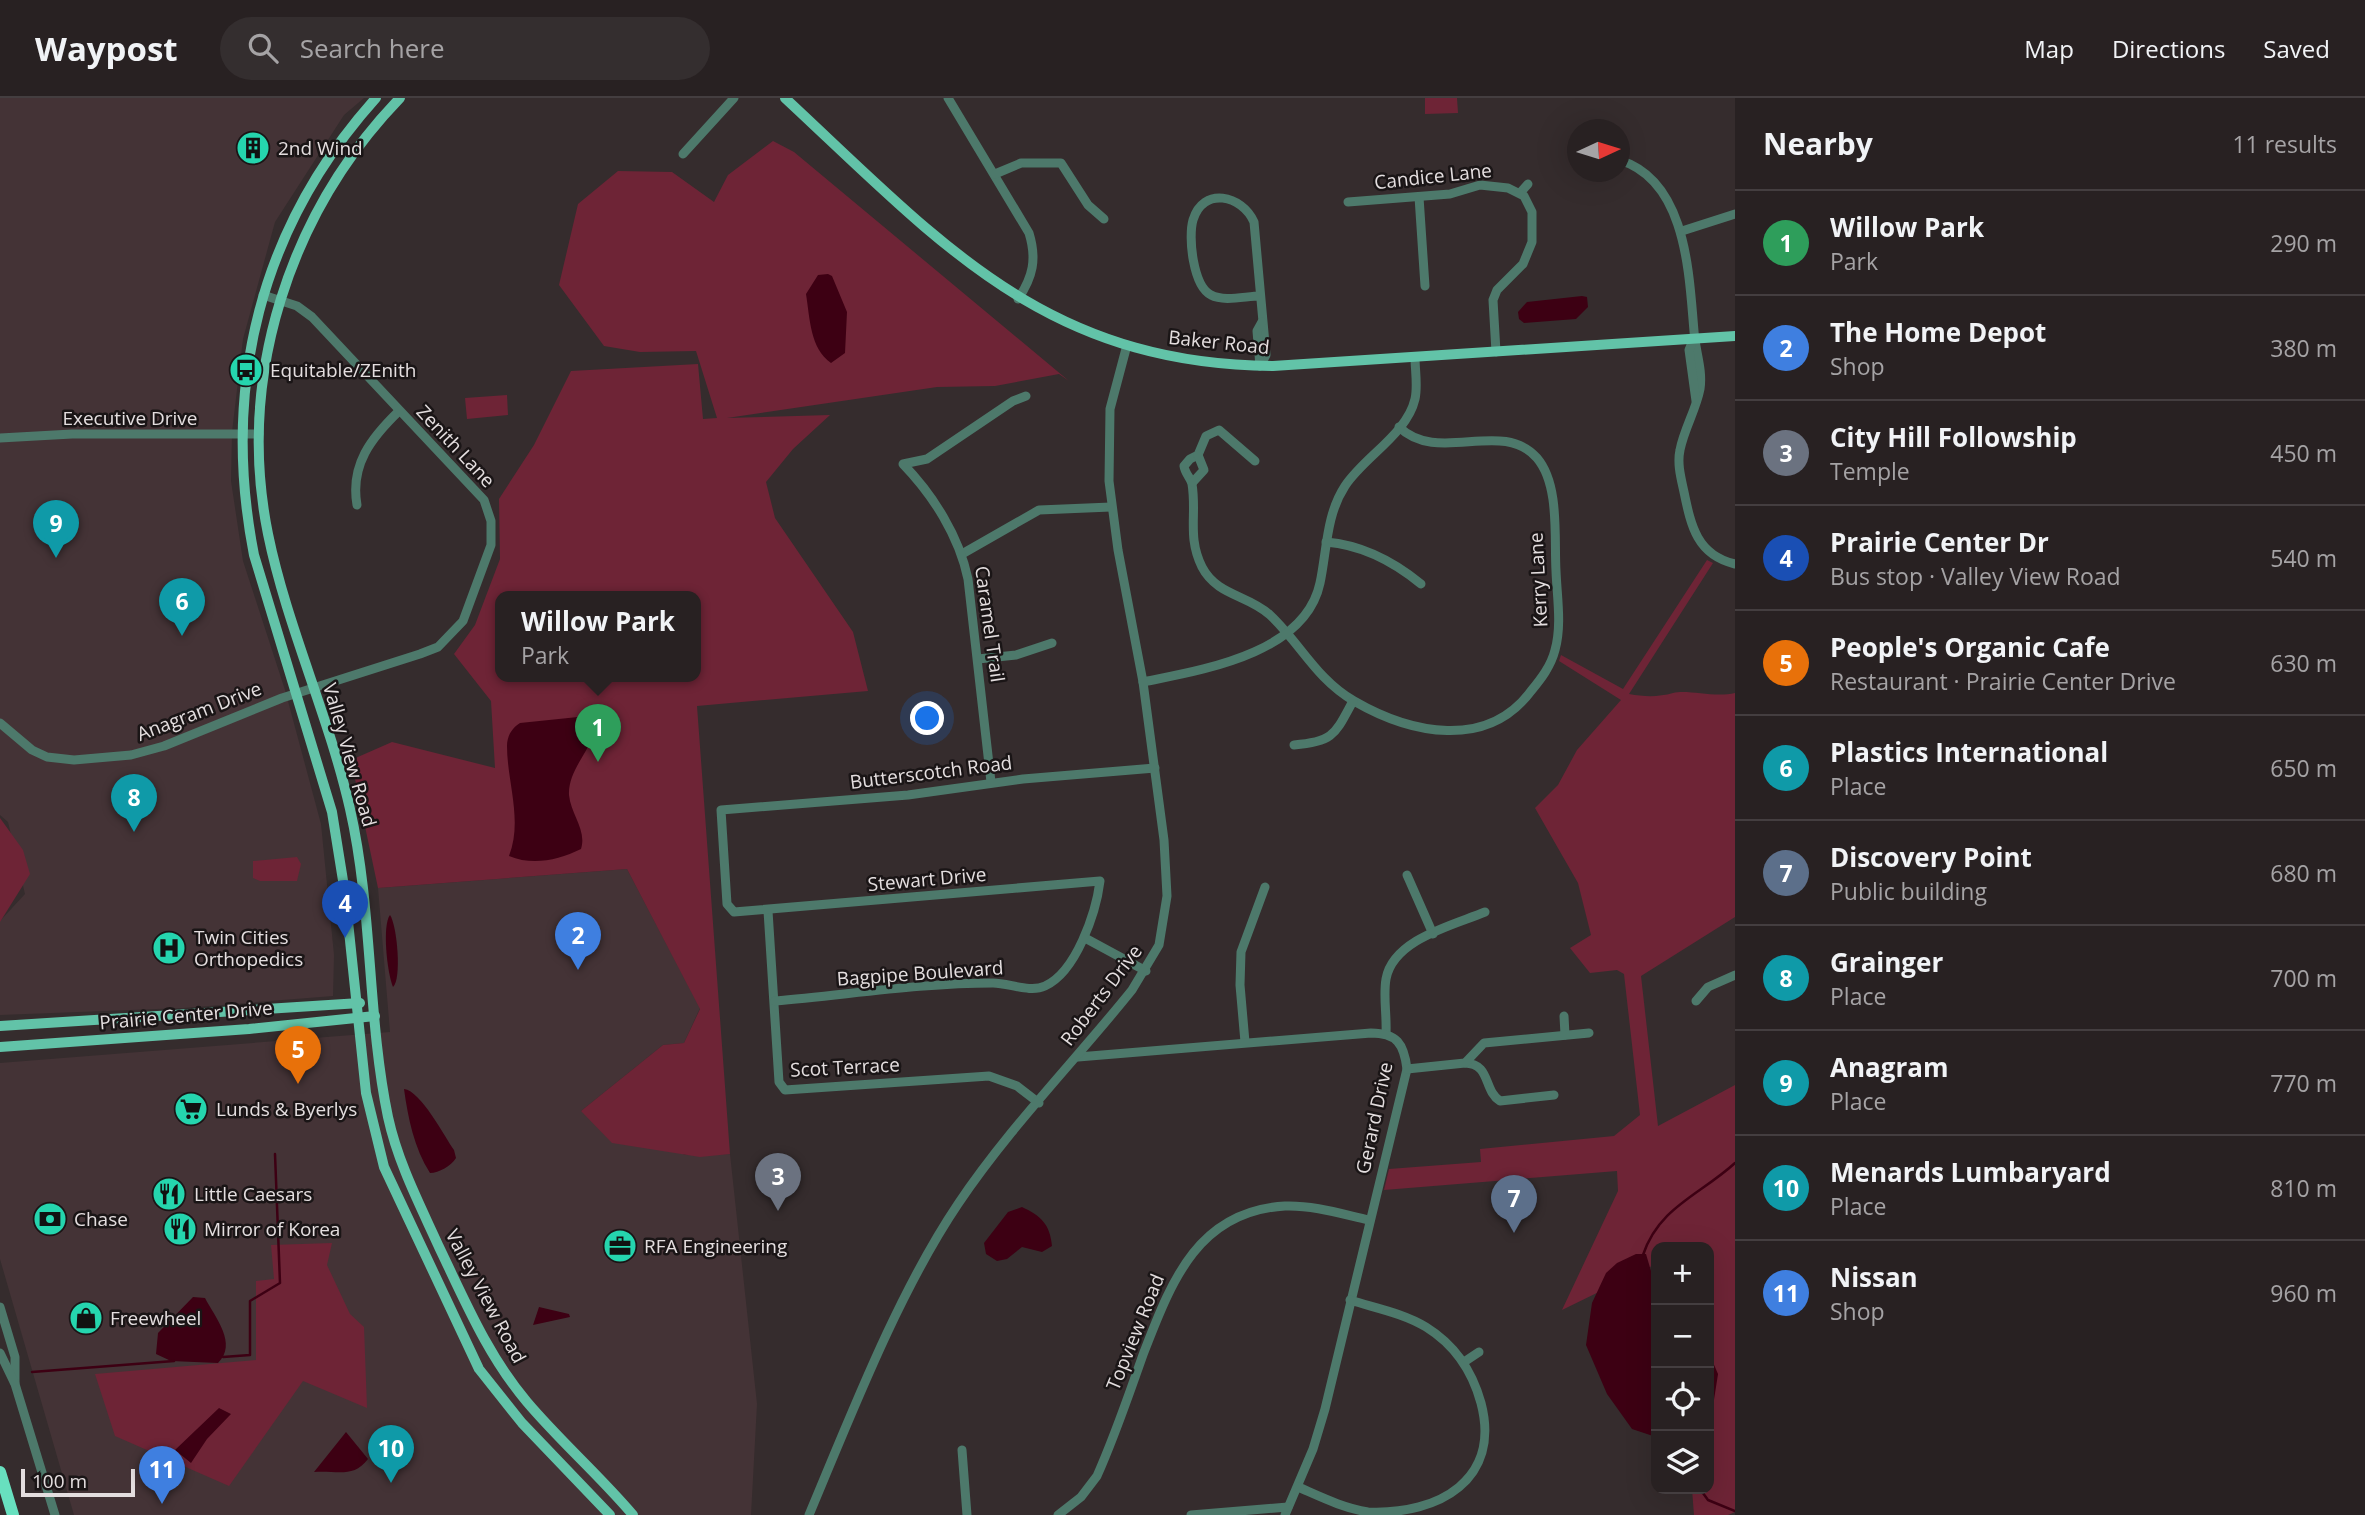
<!DOCTYPE html>
<meta charset="utf-8">
<style>
:root{--surface:#282122;--page:#342e2f;--text:#f1f3f6;--muted:#a5a3a5;--line:#443e40;--accent:#b45309}
body{margin:0;font-family:"Open Sans",sans-serif;background:var(--page);color:var(--text)}
.controls{position:absolute;right:21px;bottom:21px;display:grid;overflow:hidden;border-radius:14px;box-shadow:0 7px 28px #0002}
.controls button{width:63px;height:63px;display:grid;place-items:center;padding:0;border:0;border-bottom:2px solid var(--line);background:var(--surface);color:var(--text);font:35px sans-serif}
.compass{position:absolute;left:1567px;top:21px;width:63px;height:63px;border-radius:50%;background:var(--surface);box-shadow:0 7px 28px #0002;rotate:86deg}
.scale{position:absolute;left:21px;bottom:18px;width:114px;box-sizing:border-box;padding-left:7px;border:4px solid #e4dedf;border-top:0;font-size:19px;line-height:24px;white-space:nowrap;color:#e4dedf;-webkit-text-stroke:5px #1a1516;paint-order:stroke}
.you{position:absolute;left:928px;top:621px;width:24px;height:24px;margin:-18px;border:5px solid #fff;border-radius:50%;background:#1a73e8;box-shadow:0 0 0 10px #1a73e833}
.badge{display:grid;place-items:center;width:46px;height:46px;border-radius:50%;background:var(--accent);color:#fff;font-size:23px;font-weight:700}
.pin{position:absolute;translate:-50% -58px;filter:drop-shadow(0 2px 4px #0008)}
.pin::after{content:'';position:absolute;top:37px;width:24px;height:21px;background:inherit;clip-path:polygon(0 0,100% 0,50% 100%)}
.popup{position:absolute;left:495px;top:493px;width:206px;height:91px;box-sizing:border-box;display:grid;place-content:center;border-radius:14px;background:var(--surface);filter:drop-shadow(0 2px 5px #0005);font-size:23px;white-space:nowrap;color:var(--muted)}
.popup b{font-size:26px;color:var(--text)}
.popup::after{content:'';position:absolute;left:50%;top:100%;margin-left:-14px;border:14px solid transparent;border-top-color:var(--surface)}
.list{margin:0;padding:0;list-style:none}
h2{display:flex;justify-content:space-between;align-items:center;height:91px;margin:0;padding:0 28px;font-size:30px}
h2 small{font-size:23px;font-weight:400;color:var(--muted)}
.list li{display:grid;grid-template-columns:46px 1fr auto;gap:21px;align-items:center;box-sizing:border-box;height:105px;padding:0 28px;border-top:2px solid var(--line)}
.list b{display:block;font-size:26px;white-space:nowrap}
.list p{margin:0;font-size:23px;white-space:nowrap;color:var(--muted)}
.list em{font-size:23px;font-style:normal;color:var(--muted)}
.icon{flex:none;width:38px;height:38px;fill:none;stroke:currentColor;stroke-width:2;stroke-linecap:round;stroke-linejoin:round}
.map{position:relative;flex:none;width:1735px;height:1417px;overflow:hidden}
header{display:flex;align-items:center;gap:42px;box-sizing:border-box;height:98px;padding:0 35px;background:var(--surface);border-bottom:2px solid var(--line)}
header strong{font-size:33px}
nav{display:flex;gap:38px;margin-inline-start:auto;font-size:24px}
.search{width:490px;height:63px;background:var(--page);display:flex;align-items:center;gap:18px;box-sizing:border-box;padding:0 24px;border-radius:38px;color:var(--muted);font-size:26px}
main{display:flex}
aside{flex:1;background:var(--surface)}
.map>svg:first-child{display:block}
.built{fill:#443336}
.green{fill:#6e2436;fill-rule:evenodd}
.water{fill:#3d0013}
.lines{fill:none;stroke-linecap:round;stroke-linejoin:round}
.stream{stroke:#3d0013;stroke-width:2.5}
.minor{stroke:#4d796b;stroke-width:9}
.major{stroke:#62c3a8;stroke-width:10}
.highway{stroke:#68e0bf;stroke-width:12}
.labels{text-anchor:middle;stroke-width:5;stroke-linejoin:round;paint-order:stroke}
.poi-label{font-size:19px;fill:#e4dedf;stroke:#1a1516;text-anchor:start}
.street-label{font-size:19px;fill:#e4dedf;stroke:#1a1516}
</style>
<header>
<strong>Waypost</strong>
<div class="search"><svg class="icon" aria-label="search" viewBox="0 0 24 24"><circle cx="10" cy="10" r="6"/><path d="M15 15l6 6"/></svg>Search here</div>
<nav><a>Map</a><a>Directions</a><a>Saved</a></nav>
</header>
<main>
<div class="map">
<svg width="1735" height="1417" viewBox="0 0 1735 1417">
<rect width="100%" height="100%" fill="#352c2d"/>
<!-- built -->
<g class="built">
<path d="M0,0H364L344,17L275,124L243,241L232,334L231,383L243,463L285,592L321,726L334,857L333,898L183,910L0,917V823L25,796L8,724L0,717Z"/>
<path d="M627,771L700,910L684,945L663,947L581,1013L685,1057L730,1056L757,1306L751,1417H74L0,1161V965L390,934L378,790Z"/>
</g>
<!-- green -->
<g class="green">
<path d="M1425,0H1457L1458,15L1425,16Z"/>
<path d="M773,43L794,54L1069,283L1059,276L995,288L937,289L727,320L830,317L793,351L766,384L775,420L853,534L868,593L697,608L730,1056L700,1059L612,1045L581,1013L663,947L684,945L700,911L627,771L378,790L351,662L392,644L495,670L491,603L454,556L475,527L500,461L499,401L534,347L571,273L698,266L703,321L717,320L696,253L640,254L604,248L559,187L578,106L618,73L672,74L714,104L728,77ZM500,498H696V578H500Z"/>
<path d="M507,297L508,317L467,321L465,300Z"/>
<path d="M1707,462L1713,465L1629,596C1645,599 1659,599 1673,595C1688,591 1714,600 1735,595V819L1641,878L1658,1028L1735,987V1414L1728,1417H1694L1692,1391H1709V1149H1656V1166L1562,1212L1618,1093L1617,1073L1384,1092L1389,1071L1481,1064L1480,1051L1614,1038L1640,1017L1624,876L1617,872L1590,875L1570,850L1591,837L1578,785L1535,710L1558,687L1577,652L1621,602L1559,563L1561,557L1623,591Z"/>
<path d="M0,720L23,752L30,776L0,824Z"/>
<path d="M297,759L301,766L297,783H260L253,780V763Z"/>
<path d="M332,1145L327,1167L350,1216L364,1229L367,1310L303,1283L229,1388L115,1338L95,1276L256,1262V1183L274,1181L271,1147Z"/>
</g>
<!-- water -->
<g class="water">
<path d="M828,176L832,178L847,214L845,255L831,265C810,250 810,221 806,196L818,177Z"/>
<path d="M1582,198L1587,199L1588,209L1576,221L1524,225L1519,221L1518,214L1527,204Z"/>
<path d="M578,619L586,625L592,641C584,659 568,676 569,697C571,717 587,732 581,751C558,762 533,768 509,758C523,722 507,684 507,648C507,638 512,630 520,625Z"/>
<path d="M390,817C397,827 402,881 393,889C387,875 382,827 390,817Z"/>
<path d="M404,991C421,993 444,1038 454,1052L456,1060C451,1068 439,1075 430,1075C414,1050 408,1020 404,991Z"/>
<path d="M1022,1109C1041,1118 1050,1126 1052,1148L1042,1154L1022,1149L1007,1161L997,1163L986,1156L984,1145L1008,1114Z"/>
<path d="M1636,1156H1646L1656,1190V1339L1632,1331L1607,1296L1586,1247L1592,1205L1606,1175L1617,1165Z"/>
<path d="M193,1199L205,1200C215,1219 238,1246 218,1265L171,1263L156,1256L158,1235Z"/>
<path d="M539,1209L569,1216L570,1219L533,1227Z"/>
<path d="M1709,1255L1718,1276L1713,1308L1709,1311Z"/>
<path d="M219,1310L231,1316L207,1341L191,1365L175,1352Z"/>
<path d="M346,1334L368,1361C353,1381 336,1372 314,1374Z"/>
</g>
<g class="lines">
<!-- stream -->
<g class="stream">
<path d="M1643,1157C1659,1109 1700,1097 1735,1065"/>
<path d="M223,1259L250,1257V1203L280,1185L275,1056"/>
<path d="M32,1274L174,1263"/>
<path d="M1700,1391L1708,1402L1735,1413"/>
</g>
<!-- minor -->
<g class="minor">
<path d="M948,0L1029,135C1037,161 1033,179 1018,201"/>
<path d="M683,56L734,0"/>
<path d="M1619,62C1687,82 1689,177 1694,233C1695,252 1703,271 1700,291C1696,312 1684,331 1680,352C1677,366 1681,380 1684,394C1691,428 1697,457 1735,466"/>
<path d="M995,76L1021,65H1061L1088,107L1104,121"/>
<path d="M1520,95L1528,86"/>
<path d="M1419,99L1425,188"/>
<path d="M1348,104L1450,96L1480,87L1508,90L1524,98L1532,114V144L1523,166L1497,192L1493,202L1496,254"/>
<path d="M1682,133L1735,116"/>
<path d="M1694,240L1689,252L1696,303"/>
<path d="M1260,268L1266,257L1254,124C1242,97 1203,88 1193,122C1188,139 1193,188 1211,197C1224,204 1246,198 1260,198"/>
<path d="M1260,268L1257,233L1262,224"/>
<path d="M0,340L72,336H259"/>
<path d="M1255,363L1219,332L1206,338L1198,357L1190,361L1184,368C1185,376 1191,380 1192,386C1197,416 1187,439 1202,469C1217,498 1249,497 1270,517C1300,545 1316,581 1354,603C1411,636 1487,652 1531,593C1541,581 1551,568 1555,552C1562,527 1557,499 1556,473C1554,440 1560,387 1537,360C1502,320 1438,367 1399,329"/>
<path d="M1193,384L1204,372L1198,357"/>
<path d="M357,407C350,367 371,340 399,313"/>
<path d="M1326,444C1363,447 1393,463 1421,486"/>
<path d="M962,456L1039,412L1111,409"/>
<path d="M978,561L1016,557L1052,545"/>
<path d="M1143,584C1202,572 1305,556 1320,485C1327,452 1326,417 1345,388C1364,359 1407,336 1415,301C1418,288 1415,273 1415,259"/>
<path d="M0,625L32,652L47,659L74,662L131,657L164,648L282,600L420,556L438,549L463,523L491,447V423L484,402L312,219L297,208L263,197"/>
<path d="M1294,647C1334,644 1335,636 1353,603"/>
<path d="M991,684L968,481C959,438 933,397 903,366L927,361L1013,303L1026,298"/>
<path d="M1407,777L1433,836"/>
<path d="M768,813L779,984L785,992L989,978L1017,988L1039,1005"/>
<path d="M1085,840L1146,873"/>
<path d="M775,903C847,897 920,885 993,885C1009,885 1030,895 1045,888C1076,874 1096,815 1100,783L734,814L727,806L721,712L908,697L1023,681L1155,670"/>
<path d="M1696,903L1708,889L1735,877"/>
<path d="M1564,918L1565,937"/>
<path d="M1386,935C1387,918 1383,898 1386,881C1393,841 1454,827 1485,814"/>
<path d="M1245,944L1240,887L1241,854L1265,789"/>
<path d="M1078,959L1371,935C1397,935 1404,946 1407,971L1325,1311L1313,1351L1285,1417"/>
<path d="M1465,965C1491,966 1483,992 1500,1003L1554,997"/>
<path d="M1407,971L1465,965L1484,945L1589,935"/>
<path d="M0,1209L15,1259V1285"/>
<path d="M0,1255L15,1286L55,1417"/>
<path d="M1464,1264L1479,1254"/>
<path d="M962,1352L967,1417"/>
<path d="M1298,1389C1321,1399 1343,1410 1368,1414C1440,1417 1501,1381 1481,1305C1472,1272 1455,1247 1426,1229C1403,1215 1375,1210 1350,1202"/>
<path d="M809,1417C851,1317 898,1195 958,1106C1009,1030 1075,963 1132,892L1159,847L1167,798L1164,742L1143,584L1118,452L1109,383L1110,311L1127,247"/>
<path d="M1058,1417L1081,1399L1097,1378C1115,1338 1129,1296 1144,1254C1171,1185 1197,1113 1285,1108C1313,1107 1342,1116 1369,1122"/>
<path d="M1191,1417L1288,1409"/>
</g>
<!-- major -->
<g class="major">
<path d="M376,0C260,129 221,288 254,457L332,714L345,795L366,995L384,1069L479,1271L522,1325L610,1417"/>
<path d="M400,0C290,114 236,278 268,436C287,529 329,618 350,711C373,812 367,918 388,1019C398,1065 420,1107 439,1149C465,1203 488,1258 527,1304C560,1343 600,1378 633,1417"/>
<path d="M785,0C940,144 1044,266 1273,268L1735,238"/>
<path d="M0,928L360,905"/>
<path d="M0,949L249,931L375,918"/>
</g>
<!-- highway -->
<path class="highway" d="M0,1374L13,1417"/>
</g>
<!-- icons -->
<defs>
<symbol id="building-disc" viewBox="-11 -11 22 22"><circle r="9.5" fill="#25d5ae" stroke="#1a1516"/><path d="M-4-6H4V6H1V3H-1V6H-4ZM-2.5-4.3h1.7v1.8h-1.7ZM.8-4.3h1.7v1.8H.8ZM-2.5-1h1.7V.8h-1.7ZM.8-1h1.7V.8H.8Z" fill="#111"/></symbol>
<symbol id="bus-disc" viewBox="-11 -11 22 22"><circle r="9.5" fill="#25d5ae" stroke="#1a1516"/><path d="M-5-6H5V4H4V6H2V4H-2V6H-4V4H-5ZM-3.5-4V0h7V-4ZM-3.5 1.2v1.5H-2V1.2ZM2 1.2v1.5H3.5V1.2Z" fill="#111"/></symbol>
<symbol id="hospital-disc" viewBox="-11 -11 22 22"><circle r="9.5" fill="#25d5ae" stroke="#1a1516"/><path d="M-5-5h3v3.5h4V-5h3V5h-3V1.5h-4V5h-3Z" fill="#111"/></symbol>
<symbol id="supermarket-disc" viewBox="-11 -11 22 22"><circle r="9.5" fill="#25d5ae" stroke="#1a1516"/><path d="M-6-5.5h2.5l.6 2H6L4.5 2H-2.5L-4.4-4H-6ZM-1.5 3.2a1.3 1.3 0 1 0 .1 0ZM3 3.2a1.3 1.3 0 1 0 .1 0Z" fill="#111"/></symbol>
<symbol id="restaurant-disc" viewBox="-11 -11 22 22"><circle r="9.5" fill="#25d5ae" stroke="#1a1516"/><path d="M-5-6h1v4h1v-4h1v4h1v-4h1v5L-1.5 .5V6h-2V.5L-5-1ZM5-6V6H3V1.5H1.5Q1.5-4 5-6Z" fill="#111"/></symbol>
<symbol id="bank-disc" viewBox="-11 -11 22 22"><circle r="9.5" fill="#25d5ae" stroke="#1a1516"/><path d="M-6-4H6V4H-6ZM0-2.3a2.3 2.3 0 1 0 0 4.6a2.3 2.3 0 1 0 0-4.6Z" fill="#111"/></symbol>
<symbol id="office-disc" viewBox="-11 -11 22 22"><circle r="9.5" fill="#25d5ae" stroke="#1a1516"/><path d="M-6-3h4V-5.5h4V-3h4V5H-6ZM-1-4.5V-3h2v-1.5ZM-6 0V1H6V0Z" fill="#111"/></symbol>
<symbol id="shop-disc" viewBox="-11 -11 22 22"><circle r="9.5" fill="#25d5ae" stroke="#1a1516"/><path d="M-5-2.5h2.3a2.7 3.5 0 0 1 5.4 0H5L5.5 6h-11ZM-1.5-2.5h3a1.5 2.3 0 0 0-3 0Z" fill="#111"/></symbol>
</defs>
<g fill-rule="evenodd">
<use href="#building-disc" x="234" y="31" width="38" height="38"/>
<use href="#bus-disc" x="227" y="253" width="38" height="38"/>
<use href="#hospital-disc" x="150" y="831" width="38" height="38"/>
<use href="#supermarket-disc" x="172" y="992" width="38" height="38"/>
<use href="#restaurant-disc" x="150" y="1077" width="38" height="38"/>
<use href="#bank-disc" x="31" y="1102" width="38" height="38"/>
<use href="#restaurant-disc" x="161" y="1112" width="38" height="38"/>
<use href="#office-disc" x="601" y="1129" width="38" height="38"/>
<use href="#shop-disc" x="67" y="1201" width="38" height="38"/>
</g>
<g class="labels">
<!-- poi labels -->
<g class="poi-label">
<text x="278" y="57">2nd Wind</text>
<text x="270" y="279">Equitable/ZEnith</text>
<text x="194" y="846">Twin Cities<tspan x="194" dy="22">Orthopedics</tspan></text>
<text x="216" y="1018">Lunds &amp; Byerlys</text>
<text x="194" y="1103">Little Caesars</text>
<text x="74" y="1128">Chase</text>
<text x="204" y="1138">Mirror of Korea</text>
<text x="644" y="1155">RFA Engineering</text>
<text x="110" y="1227">Freewheel</text>
</g>
<!-- street labels -->
<g class="street-label">
<text transform="translate(1433 78) rotate(-6)" y="7">Candice Lane</text>
<text transform="translate(1219 244) rotate(6)" y="7">Baker Road</text>
<text x="130" y="327">Executive Drive</text>
<text transform="translate(456 348) rotate(47)" y="7">Zenith Lane</text>
<text transform="translate(1538 482) rotate(-93)" y="7">Kerry Lane</text>
<text transform="translate(990 526) rotate(82)" y="7">Caramel Trail</text>
<text transform="translate(199 613) rotate(-21)" y="7">Anagram Drive</text>
<text transform="translate(350 657) rotate(74)" y="7">Valley View Road</text>
<text transform="translate(931 674) rotate(-7)" y="7">Butterscotch Road</text>
<text transform="translate(927 781) rotate(-5)" y="7">Stewart Drive</text>
<text transform="translate(920 875) rotate(-4)" y="7">Bagpipe Boulevard</text>
<text transform="translate(1101 897) rotate(-53)" y="7">Roberts Drive</text>
<text transform="translate(186 917) rotate(-5)" y="7">Prairie Center Drive</text>
<text transform="translate(845 969) rotate(-3)" y="7">Scot Terrace</text>
<text transform="translate(1374 1020) rotate(-78)" y="7">Gerard Drive</text>
<text transform="translate(486 1198) rotate(62)" y="7">Valley View Road</text>
<text transform="translate(1135 1234) rotate(-68)" y="7">Topview Road</text>
</g>
</g>
</svg>
<div class="controls">
<button>+</button>
<button>−</button>
<button><svg class="icon" aria-label="locate" viewBox="0 0 24 24"><circle cx="12" cy="12" r="6"/><path d="M12 2v4M12 18v4M2 12h4M18 12h4"/></svg></button>
<button><svg class="icon" aria-label="layers" viewBox="0 0 24 24"><path d="M12 4l9 5-9 5-9-5zM3 14l9 5 9-5"/></svg></button>
</div>
<svg class="compass" viewBox="-18 -18 36 36"><path d="M0-13l5 13h-10z" fill="#e53935"/><path d="M0 13l5-13h-10z" fill="#a5a3a5"/></svg>
<div class="scale">100 m</div>
<div class="you"></div>
<div class="pin badge" style="left:598px;top:664px;background:#2e9e5b">1</div>
<div class="popup"><b>Willow Park</b>Park</div>
<div class="pin badge" style="left:578px;top:872px;background:#3f7fe0">2</div>
<div class="pin badge" style="left:778px;top:1113px;background:#6b7280">3</div>
<div class="pin badge" style="left:345px;top:840px;background:#1a4fb4">4</div>
<div class="pin badge" style="left:298px;top:986px;background:#e8710a">5</div>
<div class="pin badge" style="left:182px;top:538px;background:#0f9aa8">6</div>
<div class="pin badge" style="left:1514px;top:1135px;background:#5c6f8a">7</div>
<div class="pin badge" style="left:134px;top:734px;background:#0f9aa8">8</div>
<div class="pin badge" style="left:56px;top:460px;background:#0f9aa8">9</div>
<div class="pin badge" style="left:391px;top:1385px;background:#0f9aa8">10</div>
<div class="pin badge" style="left:162px;top:1406px;background:#3f7fe0">11</div>
</div>
<aside>
<h2>Nearby<small>11 results</small></h2>
<ul class="list">
<li><span class="badge" style="background:#2e9e5b">1</span><div><b>Willow Park</b><p>Park</p></div><em>290 m</em></li>
<li><span class="badge" style="background:#3f7fe0">2</span><div><b>The Home Depot</b><p>Shop</p></div><em>380 m</em></li>
<li><span class="badge" style="background:#6b7280">3</span><div><b>City Hill Followship</b><p>Temple</p></div><em>450 m</em></li>
<li><span class="badge" style="background:#1a4fb4">4</span><div><b>Prairie Center Dr</b><p>Bus stop · Valley View Road</p></div><em>540 m</em></li>
<li><span class="badge" style="background:#e8710a">5</span><div><b>People's Organic Cafe</b><p>Restaurant · Prairie Center Drive</p></div><em>630 m</em></li>
<li><span class="badge" style="background:#0f9aa8">6</span><div><b>Plastics International</b><p>Place</p></div><em>650 m</em></li>
<li><span class="badge" style="background:#5c6f8a">7</span><div><b>Discovery Point</b><p>Public building</p></div><em>680 m</em></li>
<li><span class="badge" style="background:#0f9aa8">8</span><div><b>Grainger</b><p>Place</p></div><em>700 m</em></li>
<li><span class="badge" style="background:#0f9aa8">9</span><div><b>Anagram</b><p>Place</p></div><em>770 m</em></li>
<li><span class="badge" style="background:#0f9aa8">10</span><div><b>Menards Lumbaryard</b><p>Place</p></div><em>810 m</em></li>
<li><span class="badge" style="background:#3f7fe0">11</span><div><b>Nissan</b><p>Shop</p></div><em>960 m</em></li>
</ul>
</aside>
</main>
